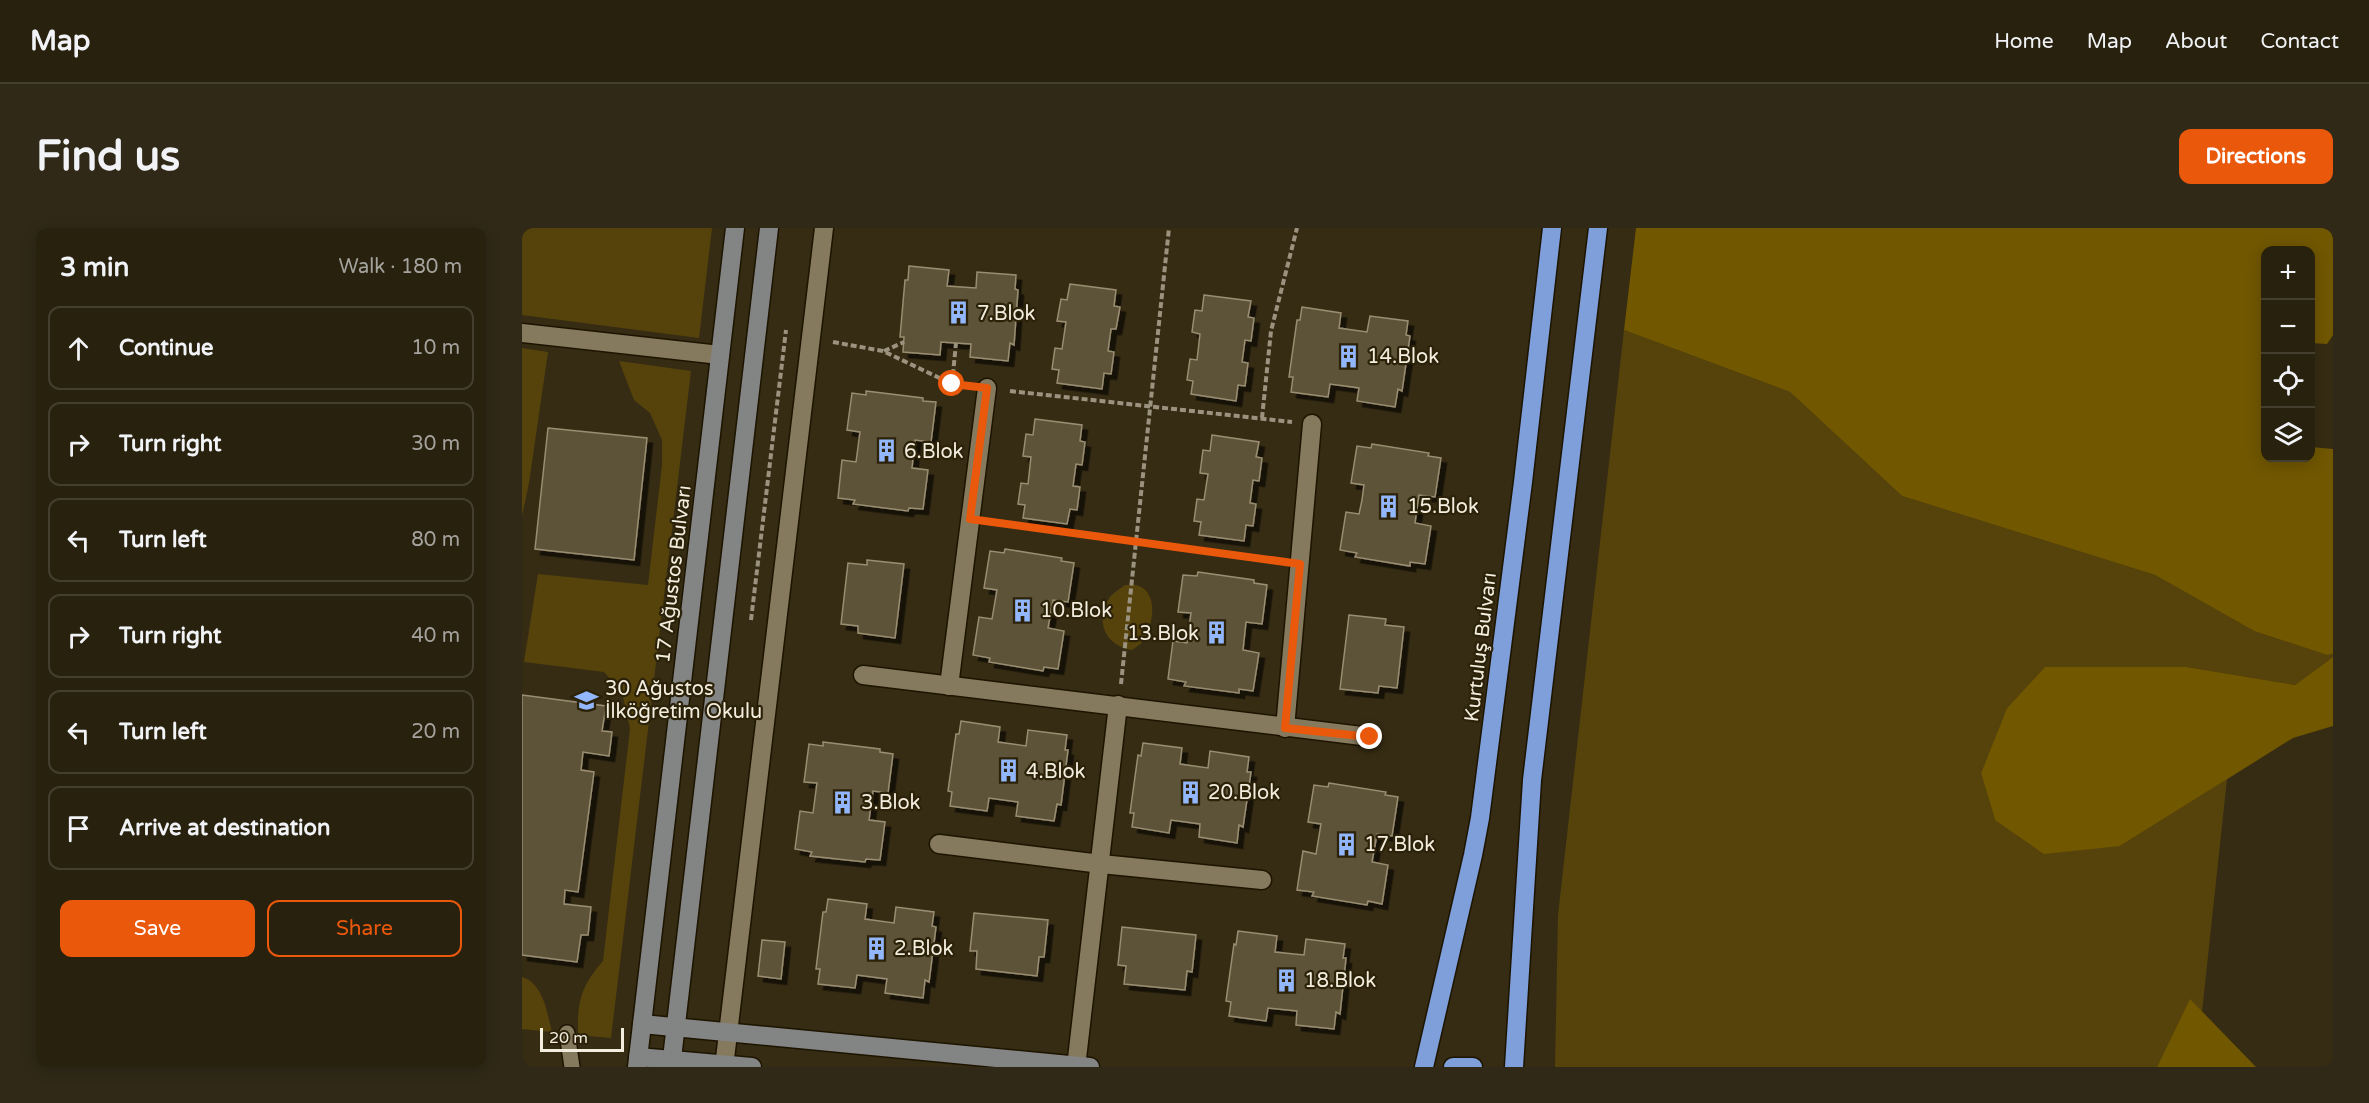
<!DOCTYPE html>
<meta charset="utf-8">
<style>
:root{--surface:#28210e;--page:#302917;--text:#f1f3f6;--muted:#a5a39e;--line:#443e2e;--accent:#ea580c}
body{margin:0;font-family:"Varela Round",sans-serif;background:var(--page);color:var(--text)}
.controls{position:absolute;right:18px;top:18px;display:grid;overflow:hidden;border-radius:12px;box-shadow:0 3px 15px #0003}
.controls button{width:54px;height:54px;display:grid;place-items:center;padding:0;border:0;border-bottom:2px solid var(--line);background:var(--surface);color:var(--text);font:30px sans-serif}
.scale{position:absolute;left:18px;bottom:15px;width:84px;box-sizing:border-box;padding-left:6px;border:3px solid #f3edde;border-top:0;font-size:16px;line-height:21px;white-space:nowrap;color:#f3edde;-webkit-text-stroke:4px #2c2209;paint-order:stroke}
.stop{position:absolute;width:18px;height:18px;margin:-14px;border:4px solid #ea580c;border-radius:50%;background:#fff}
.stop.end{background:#ea580c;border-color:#fff;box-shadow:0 2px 6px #0008}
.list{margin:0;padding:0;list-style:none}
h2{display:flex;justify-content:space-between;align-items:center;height:78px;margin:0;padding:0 24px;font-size:26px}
h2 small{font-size:20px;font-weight:400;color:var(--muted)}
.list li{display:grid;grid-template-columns:39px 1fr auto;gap:18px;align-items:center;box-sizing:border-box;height:84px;margin:0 12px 12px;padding:0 12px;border:2px solid var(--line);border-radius:12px}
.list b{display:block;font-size:22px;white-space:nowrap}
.list em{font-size:20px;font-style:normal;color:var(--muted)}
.actions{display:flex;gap:12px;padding:18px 24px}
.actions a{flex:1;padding:14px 0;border:2px solid var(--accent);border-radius:12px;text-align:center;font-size:21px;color:var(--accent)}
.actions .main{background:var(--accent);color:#fff}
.icon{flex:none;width:33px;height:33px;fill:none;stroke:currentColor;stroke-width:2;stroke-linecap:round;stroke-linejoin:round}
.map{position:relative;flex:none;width:1811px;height:839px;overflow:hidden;border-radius:12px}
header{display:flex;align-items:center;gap:36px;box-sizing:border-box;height:84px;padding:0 30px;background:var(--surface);border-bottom:2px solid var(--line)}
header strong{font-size:28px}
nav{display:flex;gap:33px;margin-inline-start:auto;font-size:21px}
.intro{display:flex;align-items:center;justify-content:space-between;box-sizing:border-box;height:144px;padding:0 36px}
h1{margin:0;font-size:42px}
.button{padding:15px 27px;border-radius:12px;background:var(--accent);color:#fff;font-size:21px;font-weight:700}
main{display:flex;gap:36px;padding:0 36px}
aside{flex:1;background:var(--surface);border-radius:12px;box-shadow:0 3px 15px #0003}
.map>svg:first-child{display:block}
.green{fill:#56430c}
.forest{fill:#715700}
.building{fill:#5d5238;stroke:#998d72;stroke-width:1.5;filter:url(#shadow)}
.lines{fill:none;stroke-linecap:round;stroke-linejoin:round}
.lane-casing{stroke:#1d1400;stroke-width:18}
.street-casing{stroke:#1d1400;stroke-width:21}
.secondary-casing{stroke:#1d1400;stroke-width:21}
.highway-casing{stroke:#1d1400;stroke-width:21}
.path{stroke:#9b937f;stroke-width:4;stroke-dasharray:6 3;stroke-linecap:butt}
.lane{stroke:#85795e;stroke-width:15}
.street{stroke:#85795e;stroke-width:18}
.secondary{stroke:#838484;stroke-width:18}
.highway{stroke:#7f9fdb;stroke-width:18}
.route{stroke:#ea580c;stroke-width:8}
.labels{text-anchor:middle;stroke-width:4.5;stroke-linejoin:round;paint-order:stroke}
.poi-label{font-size:20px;fill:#f3edde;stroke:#2c2209;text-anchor:start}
.street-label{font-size:20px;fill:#f3edde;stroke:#2c2209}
</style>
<header>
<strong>Map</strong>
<nav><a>Home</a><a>Map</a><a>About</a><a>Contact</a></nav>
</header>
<div class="intro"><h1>Find us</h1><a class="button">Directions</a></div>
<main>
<aside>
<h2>3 min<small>Walk · 180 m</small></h2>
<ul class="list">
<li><svg class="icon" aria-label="ahead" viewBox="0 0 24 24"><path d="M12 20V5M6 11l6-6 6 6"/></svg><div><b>Continue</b></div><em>10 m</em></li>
<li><svg class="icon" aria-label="right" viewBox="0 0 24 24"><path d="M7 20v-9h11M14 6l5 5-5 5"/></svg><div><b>Turn right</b></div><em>30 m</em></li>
<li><svg class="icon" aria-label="left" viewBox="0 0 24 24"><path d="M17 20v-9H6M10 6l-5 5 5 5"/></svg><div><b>Turn left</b></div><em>80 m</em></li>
<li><svg class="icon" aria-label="right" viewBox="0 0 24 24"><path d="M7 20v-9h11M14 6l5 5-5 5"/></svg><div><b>Turn right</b></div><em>40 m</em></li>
<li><svg class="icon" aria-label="left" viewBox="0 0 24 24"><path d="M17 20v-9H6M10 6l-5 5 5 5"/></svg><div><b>Turn left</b></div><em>20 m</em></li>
<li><svg class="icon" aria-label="arrive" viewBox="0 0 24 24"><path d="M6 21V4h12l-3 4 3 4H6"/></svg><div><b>Arrive at destination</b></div></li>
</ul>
<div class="actions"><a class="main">Save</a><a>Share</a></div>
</aside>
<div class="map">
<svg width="1811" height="839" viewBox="0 0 1811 839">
<defs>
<filter id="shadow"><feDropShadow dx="5.5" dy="5.5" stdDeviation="0" flood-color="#0009"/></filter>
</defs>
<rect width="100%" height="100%" fill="#362c13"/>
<!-- green -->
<g class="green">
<path d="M0,0H190L177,110L0,87Z"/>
<path d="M1102,102L1268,164L1380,268L1633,347L1732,403L1805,427L1811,426V429L1773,457L1665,439H1523L1485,480L1459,545L1473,592L1598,618L1705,551L1680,784L1668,772L1635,839H1033L1036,687Z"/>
<path d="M0,120L26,124L7,255L0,288Z"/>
<path d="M97,133L169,143L89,810L56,807C55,774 59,758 81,733L108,501L100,464L82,444L2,434L16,346L126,357L140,237V212L128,185L112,172Z"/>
<path d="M603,357C607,357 613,356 617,358C637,366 631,399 621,413C619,416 614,419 610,422C583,418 572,392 588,369C592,364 598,361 603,357Z"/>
<path d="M0,749C22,756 25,785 30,804L0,801Z"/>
</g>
<!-- forest -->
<g class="forest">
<path d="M1114,0H1811V107L1805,116L1789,115L1788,22H1744V230H1788L1789,219L1811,221V426L1805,427L1732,403L1633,347L1380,268L1268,164L1102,102Z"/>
<path d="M1811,429V498L1771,510L1598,618L1522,626L1473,592L1459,545L1485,480L1523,439H1665L1773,457Z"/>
<path d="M1668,771L1734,839H1635Z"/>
</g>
<!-- building -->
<g class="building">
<path d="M387,38L427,42L425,58L454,60L455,44L494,47L493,61L496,62L492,117L488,115L486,133L448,129L449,116L419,114L418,127L381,124L382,109H378L383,52H386Z"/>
<path d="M548,56L594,62L592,78L598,79L594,101H589L586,123L592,124L589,146L582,145L580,161L535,155L537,142L530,141L533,120L540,121L544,94L535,93L539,71L545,72Z"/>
<path d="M682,67L729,73L726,89L732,90L729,113L723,112L720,134L726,135L723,158L716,157L714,173L669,166L671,153L665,152L668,131L675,132L678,106L670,104L673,82L680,83Z"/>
<path d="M780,79L819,85L817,100L845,104L848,88L886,93L884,107L888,108L880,163L876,161L873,179L835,173L837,160L823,158L808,156L806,169L769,164L771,149H767L775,92H778Z"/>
<path d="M344,163L401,170V173L414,174L409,214L393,212L390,240L406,242L401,281L387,280L386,283L331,276L333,272L316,270L320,232L334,234L338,204L325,202L330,165L344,167Z"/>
<path d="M513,191L560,197L558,213L563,214L560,237L554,236L551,258L558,259L555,282L548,281L545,296L501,290L503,277L496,276L499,255L506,256L509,229L501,228L504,206L511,207Z"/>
<path d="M26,200L125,210L112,332L13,321Z"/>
<path d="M690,207L737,214L734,229L740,230L737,253L731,252L728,275L734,276L731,298L724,297L722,313L677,307L679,294L672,293L675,271L682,272L686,246L678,245L681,222L688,223Z"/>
<path d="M850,216L907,225L906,228L919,230L913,269L897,267L893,295L909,298L903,336L888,334V338L833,329L835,325L818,322L824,284L837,286L840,272L842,257L829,255L835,218L849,220Z"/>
<path d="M483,321L540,330L539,333L552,335L546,374L531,372L526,400L542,403L536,441L522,439L521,443L467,434L468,430L451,427L457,389L470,391L475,362L462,360L468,323L482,325Z"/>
<path d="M345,332L382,336L373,410L336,405V398L319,396L326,335L345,337Z"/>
<path d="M676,344L732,352V355L745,357L740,396L724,394L721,422L737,425L731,463L717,461V465L662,458L664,454L646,451L651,413L665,415L669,385L656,384L661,347L675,348Z"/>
<path d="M827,387L864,391L863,397L882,399L875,460L857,458L856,465L818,461Z"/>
<path d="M0,467L84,478L80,503L90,504L87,528L61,524L59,542L72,544L56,664L43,662L42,676L69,679L66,707H59L55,734L0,727Z"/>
<path d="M439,493L478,499L476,514L504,518L506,502L545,507L543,522H546L539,577L535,576L532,593L494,588L496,574L467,570L465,583L428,578L430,564L426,563L434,506H437Z"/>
<path d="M301,514L358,521V524L371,526L366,565L351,563L347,592L363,594L358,632L344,631L343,634L288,628L290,624L273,621L278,583L291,585L295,555L282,554L287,516L301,518Z"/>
<path d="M621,515L660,520L658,536L686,540L688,523L727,529L725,544H729L721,599L717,597L715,615L677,609L678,596L649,592L647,605L610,599L612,585H608L616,527L619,528Z"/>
<path d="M807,555L864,564L863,567L876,569L870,608L855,606L850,634L866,637L860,676L846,673L845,677L790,668L792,664L775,662L781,623L794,626L799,596L786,594L792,557L806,559Z"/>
<path d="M306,671L345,676L343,691L372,695L374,679L412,684L410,698L414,699L407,754L403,752L401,770L363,765L365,751L335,747L333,760L296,756L298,741H294L301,684H304Z"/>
<path d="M452,685L526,692L522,729H517L515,748L454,741L455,723H448Z"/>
<path d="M600,699L674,707L670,744L665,743L663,762L602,756L604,738L596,737Z"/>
<path d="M716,703L755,708L753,724L782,727L784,711L823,716L821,730H824L818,786L814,784L812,801L774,797L775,783L746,780L744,793L707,788L709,774L704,773L712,716L714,717Z"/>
<path d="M240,712L263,714L259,751L236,748Z"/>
</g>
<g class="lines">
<defs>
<path id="lane" d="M45,805L50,839"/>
<g id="street">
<path d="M0,105L198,127"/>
<path d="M341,447L848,509"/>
<path d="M427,458L465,160"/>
<path d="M763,500L790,196"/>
<path d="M417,616L579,636L740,652"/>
<path d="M202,839L302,0"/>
<path d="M554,839L596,477"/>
</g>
<g id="secondary">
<path d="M120,796L568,839"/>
<path d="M116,829L230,839"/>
<path d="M115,839L213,0"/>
<path d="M149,839L247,0"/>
</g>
<g id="highway">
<path d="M902,839L951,627L958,590L1001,254L1030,0"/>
<path d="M931,839H951"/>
<path d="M992,839L1010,552L1076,0"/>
</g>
</defs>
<!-- lane casing -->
<use href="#lane" class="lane-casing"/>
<!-- street casing -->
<use href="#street" class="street-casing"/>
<!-- secondary casing -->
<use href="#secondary" class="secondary-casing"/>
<!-- highway casing -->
<use href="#highway" class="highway-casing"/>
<!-- path -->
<g class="path">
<path d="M311,114L361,123L430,156L445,158"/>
<path d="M362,123L382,114"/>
<path d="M430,156L434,115"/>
<path d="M488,163L770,194"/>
<path d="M740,190L749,103L775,0"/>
<path d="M469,294L756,333"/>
<path d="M229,392L264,102"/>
<path d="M599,456L647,0"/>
</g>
<!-- lane -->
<use href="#lane" class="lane"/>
<!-- street -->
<use href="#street" class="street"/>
<!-- secondary -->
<use href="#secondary" class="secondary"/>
<!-- highway -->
<use href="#highway" class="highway"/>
</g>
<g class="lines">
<!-- route -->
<path class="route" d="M430,156L465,160L448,291L778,336L763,500L848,509"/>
</g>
<!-- icons -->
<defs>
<symbol id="building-bare" viewBox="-9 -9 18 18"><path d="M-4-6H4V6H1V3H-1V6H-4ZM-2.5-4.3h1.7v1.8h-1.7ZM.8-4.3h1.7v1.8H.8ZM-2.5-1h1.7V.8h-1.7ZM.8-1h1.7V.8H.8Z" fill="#92b7fd" stroke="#2c2209" stroke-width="2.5" paint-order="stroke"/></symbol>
<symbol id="school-bare" viewBox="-9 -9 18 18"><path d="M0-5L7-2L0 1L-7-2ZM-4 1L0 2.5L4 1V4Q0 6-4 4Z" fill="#92b7fd" stroke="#2c2209" stroke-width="2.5" paint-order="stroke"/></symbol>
</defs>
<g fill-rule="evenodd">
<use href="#building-bare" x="420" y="68" width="33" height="33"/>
<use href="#building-bare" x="810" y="112" width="33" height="33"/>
<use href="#building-bare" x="348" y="206" width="33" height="33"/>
<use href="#building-bare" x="850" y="262" width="33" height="33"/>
<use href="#building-bare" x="484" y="366" width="33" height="33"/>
<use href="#building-bare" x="678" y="388" width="33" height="33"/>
<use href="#school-bare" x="48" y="456" width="33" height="33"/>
<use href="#building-bare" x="470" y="526" width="33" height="33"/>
<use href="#building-bare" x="652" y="548" width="33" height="33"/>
<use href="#building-bare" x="304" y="558" width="33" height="33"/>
<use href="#building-bare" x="808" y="600" width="33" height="33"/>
<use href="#building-bare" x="338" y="704" width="33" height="33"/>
<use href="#building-bare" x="748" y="736" width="33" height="33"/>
</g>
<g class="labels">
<!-- poi labels -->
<g class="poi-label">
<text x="455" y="92">7.Blok</text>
<text x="845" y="135">14.Blok</text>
<text x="382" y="230">6.Blok</text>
<text x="885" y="285">15.Blok</text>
<text x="518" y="389">10.Blok</text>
<text x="677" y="412" text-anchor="end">13.Blok</text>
<text x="83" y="467">30 Ağustos<tspan x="83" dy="23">İlköğretim Okulu</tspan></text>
<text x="504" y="550">4.Blok</text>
<text x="686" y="571">20.Blok</text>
<text x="339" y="581">3.Blok</text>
<text x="842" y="623">17.Blok</text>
<text x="372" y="727">2.Blok</text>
<text x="782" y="759">18.Blok</text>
</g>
<!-- street labels -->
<g class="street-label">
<text transform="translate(151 346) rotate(-83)" y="7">17 Ağustos Bulvarı</text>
<text transform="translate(958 419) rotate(-83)" y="7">Kurtuluş Bulvarı</text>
</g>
</g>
</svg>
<div class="controls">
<button>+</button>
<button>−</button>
<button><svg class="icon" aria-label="locate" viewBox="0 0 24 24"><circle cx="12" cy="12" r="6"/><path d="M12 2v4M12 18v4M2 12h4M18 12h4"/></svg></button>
<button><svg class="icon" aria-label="layers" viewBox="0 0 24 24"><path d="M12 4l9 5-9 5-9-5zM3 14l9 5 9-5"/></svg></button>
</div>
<div class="scale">20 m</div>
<div class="stop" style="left:430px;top:156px"></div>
<div class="stop end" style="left:848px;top:509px"></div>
</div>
</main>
